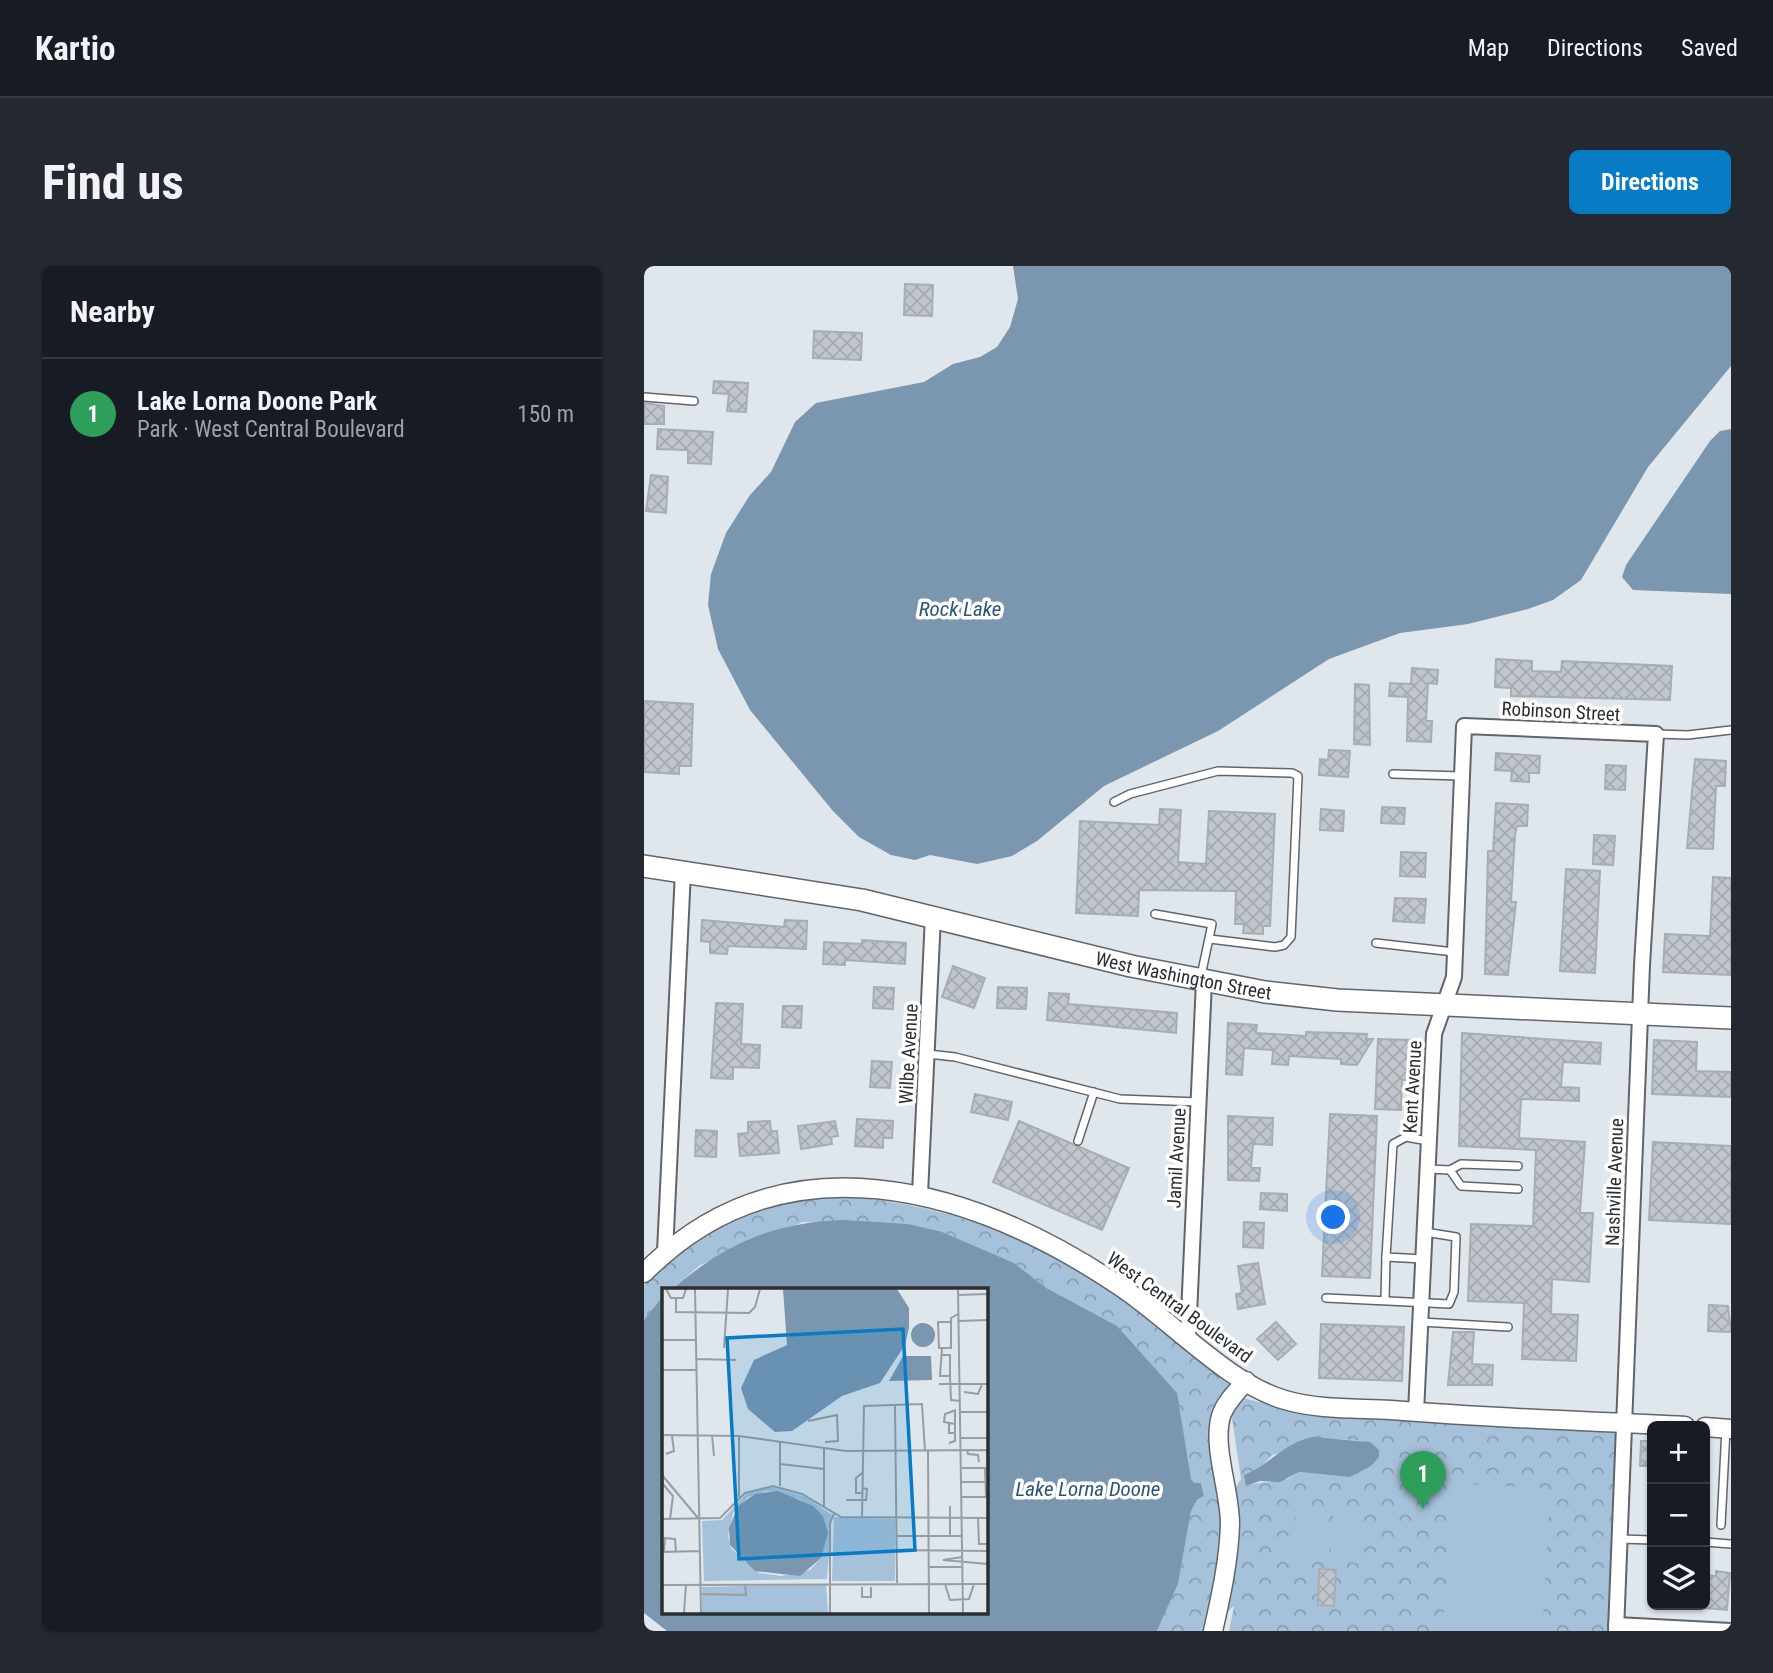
<!DOCTYPE html>
<meta charset="utf-8">
<style>
:root{--surface:#171b24;--page:#242831;--text:#f1f3f6;--muted:#9ea1a6;--line:#363941;--accent:#077cc5}
body{margin:0;font-family:"Roboto Condensed",sans-serif;background:var(--page);color:var(--text)}
.controls{position:absolute;right:21px;bottom:21px;display:grid;overflow:hidden;border-radius:10px;box-shadow:0 2px 5px #0004}
.controls button{width:63px;height:63px;display:grid;place-items:center;padding:0;border:0;border-bottom:2px solid var(--line);background:var(--surface);color:var(--text);font:35px sans-serif}
.you{position:absolute;left:690px;top:952px;width:24px;height:24px;margin:-18px;border:5px solid #fff;border-radius:50%;background:#1a73e8;box-shadow:0 0 0 10px #1a73e833}
.badge{display:grid;place-items:center;width:46px;height:46px;border-radius:50%;background:var(--accent);color:#fff;font-size:23px;font-weight:700}
.pin{position:absolute;translate:-50% -58px;filter:drop-shadow(0 2px 4px #0008)}
.pin::after{content:'';position:absolute;top:37px;width:24px;height:21px;background:inherit;clip-path:polygon(0 0,100% 0,50% 100%)}
.list{margin:0;padding:0;list-style:none}
h2{display:flex;justify-content:space-between;align-items:center;height:91px;margin:0;padding:0 28px;font-size:30px}
h2 small{font-size:23px;font-weight:400;color:var(--muted)}
.list li{display:grid;grid-template-columns:46px 1fr auto;gap:21px;align-items:center;box-sizing:border-box;height:112px;padding:0 28px;border-top:2px solid var(--line)}
.list b{display:block;font-size:26px;white-space:nowrap}
.list p{margin:0;font-size:23px;white-space:nowrap;color:var(--muted)}
.list em{font-size:23px;font-style:normal;color:var(--muted)}
.icon{flex:none;width:38px;height:38px;fill:none;stroke:currentColor;stroke-width:2;stroke-linecap:round;stroke-linejoin:round}
.map{position:relative;flex:none;width:1087px;height:1365px;overflow:hidden;border-radius:10px}
header{display:flex;align-items:center;gap:42px;box-sizing:border-box;height:98px;padding:0 35px;background:var(--surface);border-bottom:2px solid var(--line)}
header strong{font-size:33px}
nav{display:flex;gap:38px;margin-inline-start:auto;font-size:24px}
.intro{display:flex;align-items:center;justify-content:space-between;box-sizing:border-box;height:168px;padding:0 42px}
h1{margin:0;font-size:49px}
.button{padding:18px 32px;border-radius:10px;background:var(--accent);color:#fff;font-size:24px;font-weight:700}
main{display:flex;gap:42px;padding:0 42px}
aside{flex:1;background:var(--surface);border-radius:10px;box-shadow:0 2px 5px #0004}
.map>svg:first-child{display:block}
.forest{fill:url(#forest-crowns);fill-rule:evenodd}
.garden{fill:#a6c2db}
.water{fill:#7b96af}
.building{fill:url(#building-cross-hatch);stroke:#a7aeb3;stroke-width:2}
.lines{fill:none;stroke-linecap:round;stroke-linejoin:round}
.service-casing{stroke:#60656b;stroke-width:10}
.minor-casing{stroke:#60656b;stroke-width:18}
.tertiary-casing{stroke:#60656b;stroke-width:21}
.secondary-casing{stroke:#60656b;stroke-width:24}
.service{stroke:#fff;stroke-width:7}
.minor{stroke:#fff;stroke-width:14}
.tertiary{stroke:#fff;stroke-width:18}
.secondary{stroke:#fff;stroke-width:21}
.labels{text-anchor:middle;stroke-width:7;stroke-linejoin:round;paint-order:stroke}
.street-label{font-size:19px;fill:#2c2f31;stroke:#fff}
.water-label{font-size:21px;font-style:italic;fill:#29557a;stroke:#fff}
.inset-road{fill:none;stroke:#979da1;stroke-width:2}
.view{fill:#077cc5;fill-opacity:0.15;stroke:#077cc5;stroke-width:3.5}
.inset-edge{fill:none;stroke:#2c2f31;stroke-width:3.5}
</style>
<header>
<strong>Kartio</strong>
<nav><a>Map</a><a>Directions</a><a>Saved</a></nav>
</header>
<div class="intro"><h1>Find us</h1><a class="button">Directions</a></div>
<main>
<aside>
<h2>Nearby<small></small></h2>
<ul class="list">
<li><span class="badge" style="background:#2e9e5b">1</span><div><b>Lake Lorna Doone Park</b><p>Park · West Central Boulevard</p></div><em>150 m</em></li>
</ul>
</aside>
<div class="map">
<svg width="1087" height="1365" viewBox="0 0 1087 1365">
<defs>
<pattern id="forest-crowns" width="20" height="18" patternUnits="userSpaceOnUse" patternTransform="scale(1.75)"><rect width="20" height="18" fill="#a6c2db"/><path d="M2 6a3 3 0 1 1 6 0M12 15a3 3 0 1 1 6 0" fill="none" stroke="#879eb2"/></pattern>
<pattern id="building-cross-hatch" width="8" height="8" patternUnits="userSpaceOnUse" patternTransform="scale(1.75)"><rect width="8" height="8" fill="#c0c6cc"/><path d="M0 0l8 8M0 8l8-8" fill="none" stroke="#a5aab0"/></pattern>
</defs>
<rect width="100%" height="100%" fill="#dfe6ec"/>
<!-- forest -->
<g class="forest">
<path d="M184,930C273,933 358,959 436,1004C491,1036 539,1081 588,1121L579,1133L577,1291L562,1365H513L534,1318L547,1245L553,1234L560,1230L557,1217H550L547,1214L404,1023L370,997L264,958L159,956L56,999L27,1024H19V1030L0,1054V1019C62,959 99,943 184,930Z"/>
<path d="M600,1132L658,1148L972,1167L964,1365H585L590,1340L579,1349L588,1227L597,1213L588,1152L580,1160L591,1136ZM695,1173L719,1175L706,1211L655,1206L644,1213L602,1219L601,1209L616,1203L628,1189Z"/>
</g>
<!-- garden -->
<g class="garden">
<path d="M808,1217L907,1223L898,1365H799Z"/>
<path d="M652,1240L683,1242L680,1295L649,1293Z"/>
<path d="M689,1242L720,1244L717,1297L686,1295Z"/>
</g>
<!-- water -->
<g class="water">
<path d="M369,0H1087V100L1004,201L937,314L909,334L884,343L824,358L756,367L685,393L574,465L460,520L393,575L368,590L333,598L286,589L271,594L247,589L215,571L189,545L106,444L74,383L64,339L67,308L82,267L106,229L127,206L151,156L172,137L280,116L309,98L336,91L353,81L366,61L374,33Z"/>
<path d="M1087,163V328L989,324L978,311L982,299L1066,175L1076,165Z"/>
<path d="M198,954L264,958L298,966L370,997L404,1023L473,1060L533,1127L547,1213L550,1217H557L560,1230L553,1234L547,1245L534,1318L513,1365H23L0,1347V1054L19,1030V1346H341V1024H27C81,978 127,957 198,954Z"/>
<path d="M669,1171L726,1176L735,1184V1191L727,1200L706,1211L655,1206L636,1216L616,1215L602,1220L600,1209C628,1198 637,1178 669,1171Z"/>
</g>
<!-- building -->
<g class="building">
<path d="M261,18L289,19L288,50L260,49Z"/>
<path d="M170,65L218,67L217,94L169,92Z"/>
<path d="M70,115L104,117L102,146L83,145L85,128L69,127Z"/>
<path d="M0,137L20,140V158H0Z"/>
<path d="M14,163L69,166L67,198L44,197V184L13,183Z"/>
<path d="M7,209L24,211L22,247L2,245Z"/>
<path d="M852,393L888,395V405L917,406L918,395L1028,400L1026,434L867,430V422L851,421Z"/>
<path d="M768,402L794,404L793,418L784,417L782,455H788L787,476L763,475L764,431L745,430L746,417L767,418Z"/>
<path d="M711,418L725,419L726,479L710,478Z"/>
<path d="M0,435L49,438L47,500H35V508L0,506Z"/>
<path d="M685,484L706,485L704,511L675,509L676,493L684,494Z"/>
<path d="M852,487L896,490L895,507H885V516L867,515L868,505L851,504Z"/>
<path d="M1051,493L1082,495L1081,520H1072L1069,583L1043,582Z"/>
<path d="M962,499L982,500L981,524L961,523Z"/>
<path d="M852,537L884,539L883,560H873L871,568L867,636H872L864,709L841,708L844,585H849Z"/>
<path d="M738,541L761,542L760,558L737,557Z"/>
<path d="M516,543L537,544L534,596L562,598L565,545L631,548L626,660H619V668L599,667L600,658H591L592,625L495,624L494,650L432,647L436,555L515,559Z"/>
<path d="M677,543L700,545L699,565L676,564Z"/>
<path d="M950,569L971,570L969,599L949,598Z"/>
<path d="M757,586L782,587L781,611L756,610Z"/>
<path d="M922,603L956,605L951,707L916,705Z"/>
<path d="M1069,611L1087,612V709L1019,706L1021,668L1066,670Z"/>
<path d="M751,632L782,633L780,657L749,655Z"/>
<path d="M58,654L140,661L141,654L163,655L162,683L84,680L83,688L66,687V676L57,675Z"/>
<path d="M218,674L262,677L261,698L201,694V699L179,698L180,676L218,678Z"/>
<path d="M309,700L341,712L330,742L298,731Z"/>
<path d="M230,721L250,722L249,743L229,742Z"/>
<path d="M354,721L383,722L382,743L353,742Z"/>
<path d="M405,727L425,728L424,738L533,747L532,767L403,754Z"/>
<path d="M72,737L99,738L97,778L116,779L115,802L89,801V813L67,812Z"/>
<path d="M139,740H158L157,762L138,761Z"/>
<path d="M584,757L613,759L612,767L662,770V766L699,767L723,768L722,773H729L713,799L697,798V793L645,790L644,799L628,798L629,784L600,782L598,809L582,808Z"/>
<path d="M818,767L957,777L956,798L919,796L917,821L935,822V835L877,833L875,872L941,876L936,947H949L945,1016L908,1013L907,1048L934,1049L932,1095L878,1093L880,1037L824,1035L827,958L889,960L892,884L815,880Z"/>
<path d="M734,773L769,774L767,814H758L757,844L731,843Z"/>
<path d="M1010,774L1053,776L1052,805L1087,806V831L1008,828Z"/>
<path d="M228,795L248,796L246,822L226,821Z"/>
<path d="M331,828L368,836L364,854L327,846Z"/>
<path d="M686,848L733,850L726,1012L678,1010Z"/>
<path d="M584,850L629,852L628,879L609,878L607,902H616L615,915L584,914Z"/>
<path d="M213,853L249,855L248,872H239V882L211,880Z"/>
<path d="M126,855L127,865H133L135,887L96,890L94,868L104,867V856Z"/>
<path d="M191,855L194,870L187,871L188,878L157,883L154,860Z"/>
<path d="M375,855L485,902L458,964L349,916Z"/>
<path d="M52,864L73,865L72,891L51,890Z"/>
<path d="M1009,876L1087,880V958L1005,954Z"/>
<path d="M617,927L643,928V945L616,943Z"/>
<path d="M600,956L620,957L619,982L599,981Z"/>
<path d="M614,997L621,1038L594,1043L592,1028L598,1027L594,1000Z"/>
<path d="M1065,1039L1084,1040L1087,1066L1064,1065Z"/>
<path d="M632,1056L652,1078L634,1094L613,1073Z"/>
<path d="M677,1058L760,1061L758,1115L675,1112Z"/>
<path d="M809,1066H830L828,1098L849,1099L848,1119H804Z"/>
<path d="M997,1175H1008V1200H996Z"/>
<path d="M675,1303L692,1304L690,1340L674,1339Z"/>
<path d="M1072,1305L1086,1307L1083,1344L1061,1342V1309L1072,1310Z"/>
</g>
<g class="lines">
<defs>
<g id="service">
<path d="M0,131L50,135"/>
<path d="M1012,468L1044,469L1087,464"/>
<path d="M749,508L817,510"/>
<path d="M470,536L486,528L574,505L648,507L654,510L647,671L640,679L631,681L566,673"/>
<path d="M511,648L568,658L557,710"/>
<path d="M732,677L810,686"/>
<path d="M284,788L311,791L476,833L554,836"/>
<path d="M434,875L450,826"/>
<path d="M784,903L806,904L817,898L874,900"/>
<path d="M806,904L817,920L874,923"/>
<path d="M779,993L742,991L749,878L762,871L784,875"/>
<path d="M682,1032L805,1038L810,1026L812,971L781,966"/>
<path d="M741,1034L742,991"/>
<path d="M777,1056L864,1061"/>
<path d="M1077,1259L1082,1163"/>
<path d="M976,1273L1008,1274"/>
<path d="M1061,1276L1087,1278"/>
</g>
<g id="minor">
<path d="M276,928L289,650"/>
<path d="M21,986L39,605"/>
<path d="M544,1071L560,715"/>
<path d="M772,1146L790,768L810,711L820,460L1012,468L998,699L972,1365"/>
<path d="M972,1359L1087,1365"/>
</g>
<g id="tertiary">
<path d="M0,1007C139,866 327,921 474,1019C525,1052 584,1118 641,1134C674,1144 713,1142 747,1144C845,1152 943,1155 1041,1160"/>
<path d="M1061,1161L1087,1163"/>
<path d="M569,1365C577,1330 585,1294 586,1258C586,1224 568,1181 577,1150C581,1137 593,1125 602,1115"/>
</g>
<g id="secondary">
<path id="s1" d="M0,600L218,634L487,700L621,726L693,734L1087,752"/>
</g>
</defs>
<!-- service casing -->
<use href="#service" class="service-casing"/>
<!-- minor casing -->
<use href="#minor" class="minor-casing"/>
<!-- tertiary casing -->
<use href="#tertiary" class="tertiary-casing"/>
<!-- secondary casing -->
<use href="#secondary" class="secondary-casing"/>
<!-- service -->
<use href="#service" class="service"/>
<!-- minor -->
<use href="#minor" class="minor"/>
<!-- tertiary -->
<use href="#tertiary" class="tertiary"/>
<!-- secondary -->
<use href="#secondary" class="secondary"/>
</g>
<g class="labels">
<!-- street labels -->
<g class="street-label">
<text transform="translate(917 445) rotate(3)" y="7">Robinson Street</text>
<text dy="7" stroke="none"><textPath href="#s1" startOffset="551">West Washington Street</textPath></text>
<text transform="translate(264 788) rotate(-87)" y="7">Wilbe Avenue</text>
<text transform="translate(768 821) rotate(-87)" y="7">Kent Avenue</text>
<text transform="translate(532 892) rotate(-87)" y="7">Jamil Avenue</text>
<text transform="translate(970 916) rotate(-88)" y="7">Nashville Avenue</text>
<text transform="translate(536 1041) rotate(36)" y="7">West Central Boulevard</text>
</g>
<!-- water labels -->
<g class="water-label">
<text x="316" y="350">Rock Lake</text>
<text x="444" y="1230">Lake Lorna Doone</text>
</g>
</g>
<!-- overview -->
<g transform="translate(18 1022)">
<rect width="326" height="326" fill="#dfe6ec"/>
<path d="M111,199L144,209L170,227L165,291L42,293L40,233L60,232L86,204ZM105,203L139,212L165,243L159,270L148,282L119,288L97,285L69,260L66,248L71,225L86,209ZM172,229L233,231V293H170Z" fill="#a6c2db" fill-rule="evenodd"/>
<path d="M206,241H223L222,276H206ZM164,296L166,325H40V299Z" fill="#a6c2db"/>
<path d="M121,1H235L247,20V40L243,57L218,95L180,108L130,143L113,144L86,121L79,100L92,72L125,57ZM249 47a12 12 0 1 1 24 0a12 12 0 1 1-24 0ZM241,68H269L270,92L227,93ZM116,203L151,218L161,228L166,245L159,270L138,288L93,283L68,257L67,240L76,218L93,206Z" fill="#7b96af"/>
<path class="inset-road" d="M4,1L9,10H21L24,1M33,1L39,325M296,1L301,325M296,7L326,6M14,10V24L87,25L93,19L98,1M297,33L326,32M289,34H276L277,60H289V30L296,26M0,52H34M62,60L66,1M280,60L278,88H288L289,112L298,113M280,67H288V88M34,71L74,72M0,82H34M277,96H326M302,104L316,106L320,96M233,117L235,295M298,124H326M146,133L175,127L176,153L163,154M287,135L282,134L283,126L294,122M293,136L287,135V145H294M0,147L77,148L184,163L326,162M50,147L52,168M77,148V209M298,150H326M118,154V198M287,155L293,153V122M162,161V218M305,162L306,166L316,167L317,174M266,163L267,325M4,166L12,163L10,148M118,176L162,181M300,180H326L325,162M323,180L324,209M200,185L194,190V205H200M0,187L36,230M300,194H324M0,195L11,208L8,231M299,209H325M184,212H204L205,201L200,200M288,218V248M200,229L202,118L260,116L263,163M316,230L317,256H326M0,231L58,230L83,205L111,198L140,206L179,229L326,230M234,248H299M234,262L326,263M0,264L37,263M2,264L3,250L13,251L14,264M300,269L281,272L326,276M267,279H300M283,296L288,312L307,311L312,296M0,297L326,296M200,299V309H209V299M38,306L84,307L83,296M22,325L24,296M168,325V235L172,226"/>
<path class="view" d="M241,41L253,262L77,271L65,50Z"/>
<rect width="326" height="326" class="inset-edge"/>
</g>
</svg>
<div class="controls">
<button>+</button>
<button>−</button>
<button><svg class="icon" aria-label="layers" viewBox="0 0 24 24"><path d="M12 4l9 5-9 5-9-5zM3 14l9 5 9-5"/></svg></button>
</div>
<div class="you"></div>
<div class="pin badge" style="left:779px;top:1243px;background:#2e9e5b">1</div>
</div>
</main>
